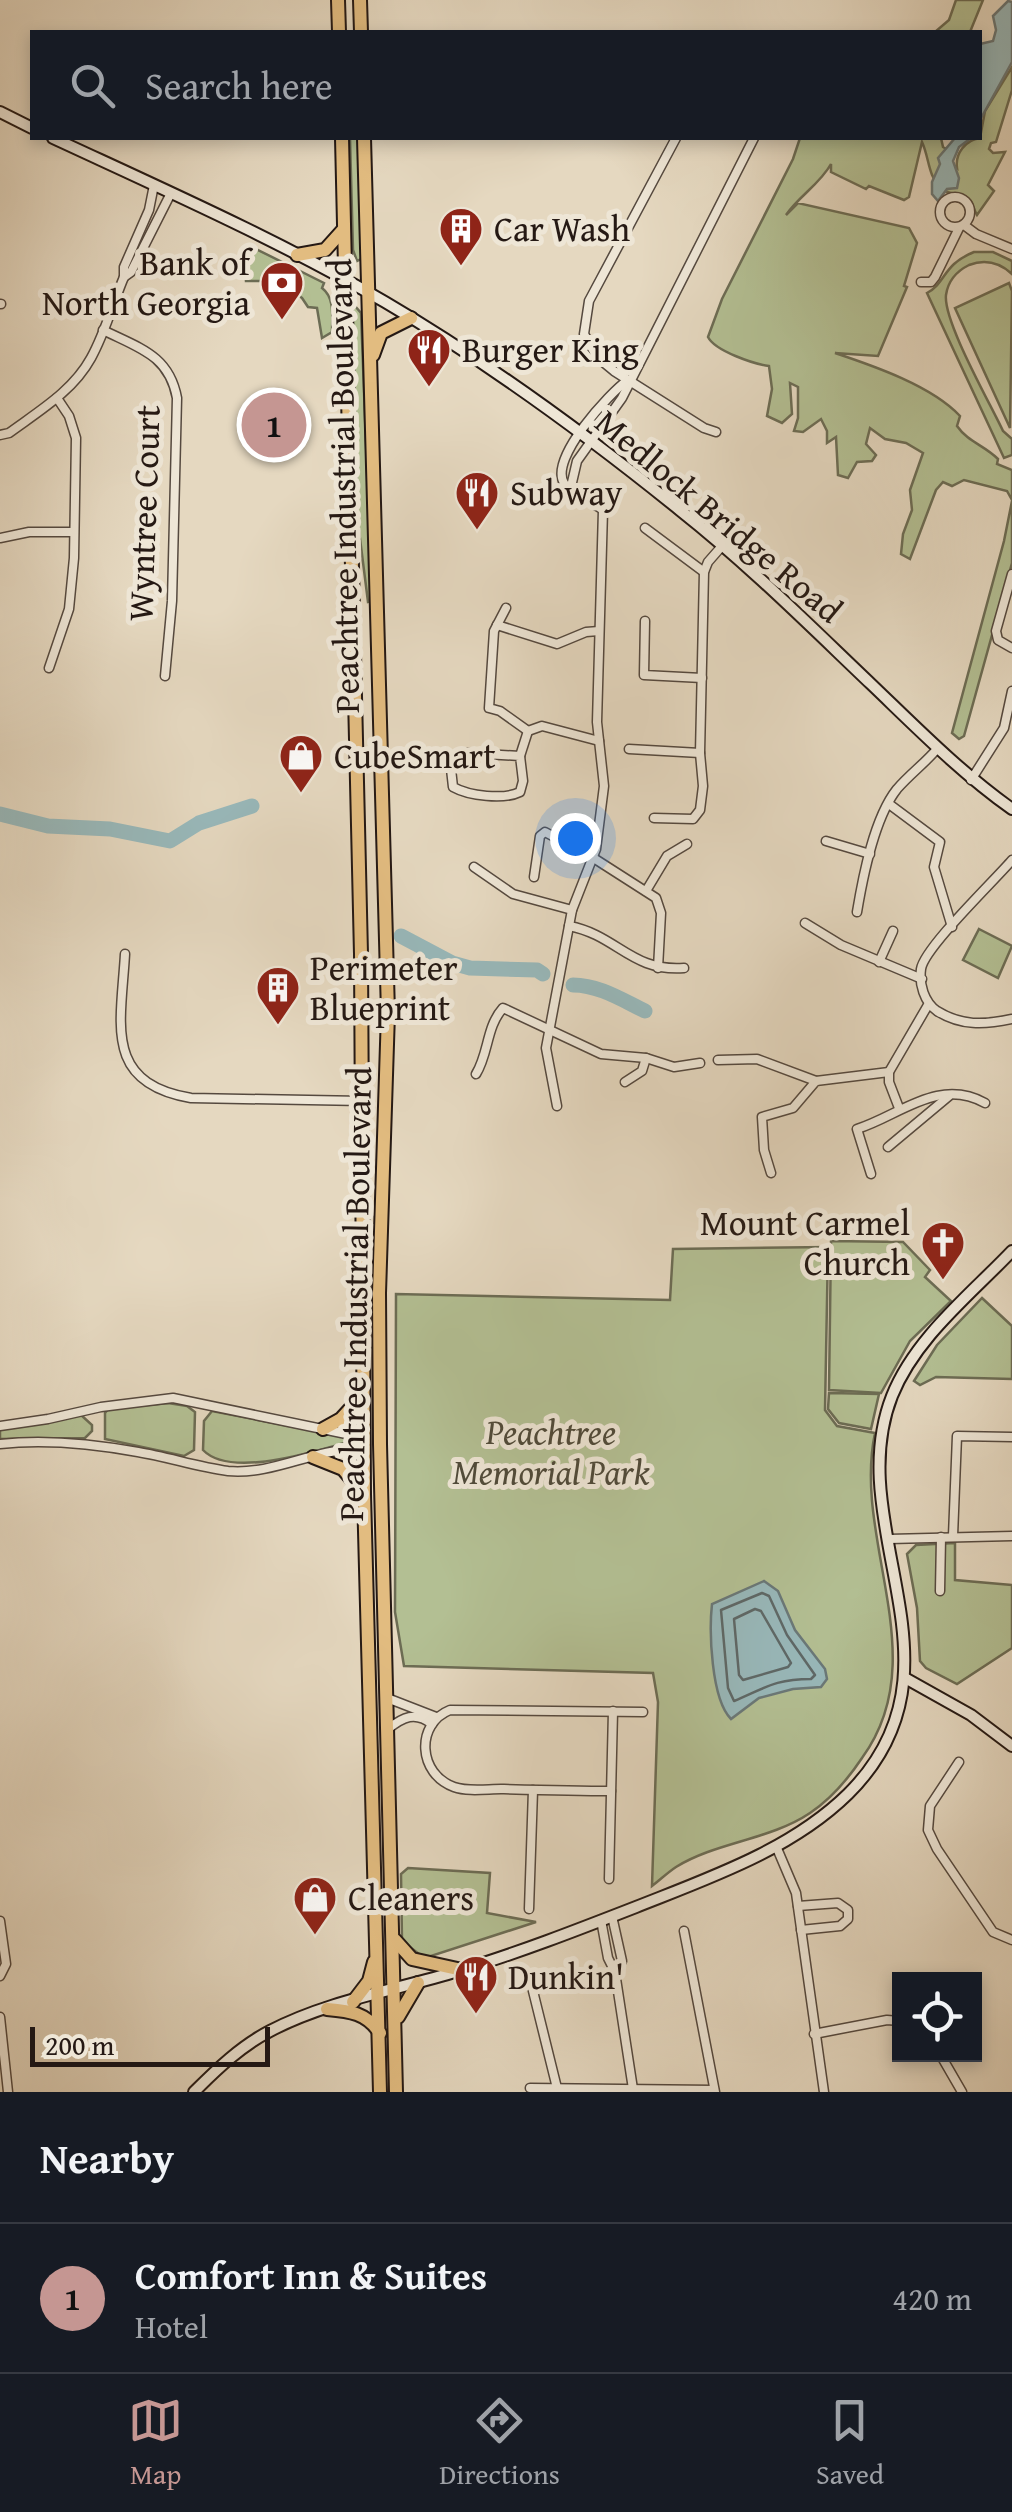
<!DOCTYPE html>
<style>
:root{--surface:#171b24;--page:#242831;--text:#f1f3f6;--muted:#9ea1a6;--line:#363941;--accent:#c59692}
body{margin:0;font-family:"Gentium Book Plus",serif;background:var(--page);color:var(--text)}
.controls{position:absolute;right:30px;bottom:30px;display:grid;overflow:hidden;border-radius:0px;box-shadow:0 5px 15px #0003}
.controls button{width:90px;height:90px;display:grid;place-items:center;padding:0;border:0;border-bottom:2px solid var(--line);background:var(--surface);color:var(--text);font:50px sans-serif}
.scale{position:absolute;left:30px;bottom:25px;width:240px;box-sizing:border-box;padding-left:10px;border:5px solid #251914;border-top:0;font-size:28px;line-height:35px;white-space:nowrap;color:#251914;-webkit-text-stroke:8px #eee6d6;paint-order:stroke}
.you{position:absolute;left:575px;top:838px;width:35px;height:35px;margin:-25px;border:8px solid #fff;border-radius:50%;background:#1a73e8;box-shadow:0 0 0 15px #1a73e833}
.badge{display:grid;place-items:center;width:65px;height:65px;border-radius:50%;background:var(--accent);color:#111;font-size:32px;font-weight:700}
.pin{position:absolute;translate:-50% -50%;border:5px solid #fff;box-shadow:0 2px 10px #0006}
.list{margin:0;padding:0;list-style:none}
h2{display:flex;justify-content:space-between;align-items:center;height:130px;margin:0;padding:0 40px;font-size:42px}
h2 small{font-size:32px;font-weight:400;color:var(--muted)}
.list li{display:grid;grid-template-columns:65px 1fr auto;gap:30px;align-items:center;box-sizing:border-box;height:150px;padding:0 40px;border-top:2px solid var(--line)}
.list b{display:block;font-size:38px;white-space:nowrap}
.list p{margin:0;font-size:32px;white-space:nowrap;color:var(--muted)}
.list em{font-size:32px;font-style:normal;color:var(--muted)}
.icon{flex:none;width:55px;height:55px;fill:none;stroke:currentColor;stroke-width:2;stroke-linecap:round;stroke-linejoin:round}
.map{position:relative;flex:none;width:1012px;height:2092px;overflow:hidden}
.search{position:absolute;background:var(--surface);box-shadow:0 5px 15px #0003;left:30px;right:30px;top:30px;height:110px;display:flex;align-items:center;gap:25px;box-sizing:border-box;padding:0 35px;border-radius:0px;color:var(--muted);font-size:38px}
.sheet{height:280px;background:var(--surface)}
nav{display:flex;justify-content:space-around;align-items:center;box-sizing:border-box;height:140px;border-top:2px solid var(--line);background:var(--surface);font-size:28px;color:var(--muted)}
nav a{display:grid;justify-items:center;gap:5px}
nav .on{color:var(--accent)}
.map>svg:first-child{display:block}
.green{fill:#b3bf93;stroke:#6c6c54;stroke-width:2.5}
.water{fill:#98b8ba;stroke:#6a7878;stroke-width:2.5}
.lines{fill:none;stroke-linecap:round;stroke-linejoin:round}
.shore{stroke:#5e6867;stroke-width:2.5}
.river{stroke:#98b8ba;stroke-width:15}
.street-casing{stroke:#55493f;stroke-width:11}
.secondary-casing{stroke:#251914;stroke-width:14}
.highway-casing{stroke:#251914;stroke-width:16}
.street{stroke:#eee6d6;stroke-width:8}
.secondary{stroke:#eee6d6;stroke-width:10}
.highway{stroke:#e2bc80;stroke-width:12}
.labels{text-anchor:middle;stroke-width:10;stroke-linejoin:round;paint-order:stroke}
.poi-label{font-size:35px;fill:#251914;stroke:#eee6d6;text-anchor:start}
.street-label{font-size:35px;fill:#251914;stroke:#eee6d6}
.park-label{font-size:35px;font-style:italic;fill:#504b3a;stroke:#eee6d6}
</style>
<div class="map">
<svg width="1012" height="2092" viewBox="0 0 1012 2092">
<rect width="100%" height="100%" fill="#e5d8c0"/>
<filter id="stains"><feTurbulence type="fractalNoise" baseFrequency=".002" numOctaves="4"/><feColorMatrix values="0 0 0 0 .2 0 0 0 0 .09 0 0 0 0 .02 0 0 0 .5 -.17"/></filter>
<radialGradient id="worn" r=".72"><stop offset=".6" stop-color="#630" stop-opacity="0"/><stop offset="1" stop-color="#630" stop-opacity=".3"/></radialGradient>
<!-- green -->
<g class="green">
<path d="M956,0H983L970,32H935L949,20Z"/>
<path d="M1012,67V90L996,142L991,143L989,149L993,153L1005,152L988,185L994,191L977,215C974,210 973,205 970,200C962,190 949,197 940,188C928,175 929,157 922,142L909,197L904,200L869,186L866,189L831,172V164C820,184 799,196 786,215L798,203L909,228L917,243L904,286L907,287L878,356L835,353C874,366 932,386 960,416L957,426C968,442 984,445 998,459L997,464L1012,470V500L1007,491L964,480L952,486L943,482L936,490L910,559L901,554L903,534L912,510L910,490L923,453L906,443L885,439L870,428L866,444L876,455L872,461L857,462L848,478L838,475L836,437L827,443V431L821,419L803,432L794,431L798,418V387L790,383L792,414L782,423L767,416L772,389L769,366C754,364 715,351 708,337L722,299L793,159L800,138H941L943,147L953,153L951,163L957,168C955,154 965,140 980,138L985,111Z"/>
<path d="M350,138H360L363,258L357,261L353,250Z"/>
<path d="M254,248L324,283L322,288C335,298 332,316 332,332L322,338L317,308L308,307L302,298L290,290V281H246L245,257Z"/>
<path d="M974,252H993L1012,261V274C1000,263 985,259 969,265C957,271 948,281 946,295C943,321 990,403 1003,431L1012,439V455L1004,458L927,293C947,282 942,265 974,252Z"/>
<path d="M1009,283L1012,291L1010,428L955,308Z"/>
<path d="M355,306L361,313L372,601L368,602L355,499L351,310Z"/>
<path d="M1012,501V563L964,736L959,739L952,733L1004,541Z"/>
<path d="M979,929L1012,946L998,978L963,960Z"/>
<path d="M831,1241L903,1242L930,1270L925,1277L951,1301L910,1341L881,1393L829,1390Z"/>
<path d="M828,1247L825,1410L837,1426L875,1433C852,1541 935,1658 862,1758C848,1779 831,1799 810,1813C770,1840 716,1842 676,1867C667,1873 660,1880 652,1886L658,1702L653,1673L404,1666L395,1612L396,1294L670,1300L673,1249Z"/>
<path d="M982,1298L1012,1326V1379L936,1377L920,1385L914,1381L937,1345Z"/>
<path d="M829,1393L879,1394L871,1429L839,1423L828,1409Z"/>
<path d="M168,1403L187,1406L195,1412L194,1450L184,1456L105,1439V1413L108,1409Z"/>
<path d="M212,1411L346,1437L348,1442C315,1451 231,1479 203,1450L204,1421Z"/>
<path d="M81,1415L92,1425V1431L85,1438L0,1439V1428Z"/>
<path d="M955,1543V1580L1012,1585V1648L957,1684L926,1668L920,1661L917,1608L907,1554L916,1545Z"/>
<path d="M408,1868L490,1873L487,1913L536,1922L428,1957L419,1954L402,1941L401,1874Z"/>
</g>
<!-- water -->
<g class="water">
<path d="M1008,1L1012,2V62L980,120V44L993,41L996,30L993,16Z"/>
<path d="M955,138H971L959,147L953,161L959,178L957,188L947,189L938,201L932,194V182L940,164L938,158Z"/>
<path d="M764,1581L778,1591L795,1630L825,1669L827,1679L821,1687L793,1689L759,1698L731,1719C711,1699 709,1631 712,1604Z"/>
</g>
<g class="lines">
<!-- shore -->
<g class="shore">
<path d="M762,1593L769,1596L787,1635L815,1675L811,1679C775,1679 765,1688 734,1701L728,1688L721,1610Z"/>
<path d="M755,1609L761,1611L791,1663L788,1667L743,1680L739,1675L734,1619Z"/>
</g>
<!-- river -->
<g class="river">
<path d="M0,814L48,826L110,829L170,841L199,823L252,806"/>
<path d="M401,936L452,963L470,968L537,970L543,974"/>
<path d="M573,985C599,985 622,1000 645,1011"/>
</g>
<defs>
<g id="street">
<path d="M676,138L589,301L584,334L597,357L614,371L704,428L716,432"/>
<circle cx="955" cy="212" r="15"/>
<path d="M964,225L976,234L1012,249"/>
<path d="M124,277L131,272L171,193"/>
<path d="M921,282H931L935,277L959,228"/>
<path d="M0,304H1"/>
<path d="M103,330C139,348 169,355 177,398L172,601L165,676"/>
<path d="M0,435L9,433C39,411 73,391 91,358C105,333 113,303 124,277V267L149,210L154,185"/>
<path d="M570,491L577,461L622,398L754,138"/>
<path d="M645,528L704,572"/>
<path d="M0,538L29,532H73"/>
<path d="M1012,574L996,631L998,640L1012,648"/>
<path d="M506,608L494,631L489,708L500,711L528,731L542,726L599,741"/>
<path d="M645,621L644,675L702,678"/>
<path d="M497,625L557,644L586,632L599,631"/>
<path d="M49,668L69,609L74,558L76,438L69,416L57,398"/>
<path d="M629,749L700,753"/>
<path d="M466,753L520,756L523,781L520,792C504,800 469,796 453,787L451,769L454,758Z"/>
<path d="M520,756L528,731"/>
<path d="M971,780L1004,728L1012,691"/>
<path d="M889,804L940,842L934,867L952,927"/>
<path d="M654,818L693,819L700,810L703,786L700,753L704,572L708,562L722,546"/>
<path d="M826,841L870,854"/>
<path d="M1012,860C995,880 924,948 921,969C919,984 924,1002 937,1011C961,1026 984,1025 1012,1019"/>
<path d="M474,867L513,894L572,910"/>
<path d="M534,877L540,836L545,832L592,857L656,898L661,913L658,968"/>
<path d="M646,891L667,856L687,844"/>
<path d="M857,912C863,876 874,818 897,789C909,775 925,763 937,749"/>
<path d="M805,923L841,945L922,979"/>
<path d="M569,926C617,935 631,972 684,968"/>
<path d="M125,954C121,1024 103,1083 191,1098L363,1101"/>
<path d="M879,962L893,931"/>
<path d="M718,1060L757,1059L816,1081"/>
<path d="M476,1074C489,1053 486,1027 503,1008L601,1054L646,1058L674,1067L700,1063"/>
<path d="M625,1082L642,1071L646,1058"/>
<path d="M557,1106L546,1048L572,910L596,849L604,786L597,722L603,510C591,501 572,496 564,483C549,459 609,393 628,380"/>
<path d="M899,1108L889,1082V1072L928,1005"/>
<path d="M888,1147L949,1096"/>
<path d="M771,1173L764,1150L762,1117L793,1108L816,1081L889,1072"/>
<path d="M871,1174L857,1129C899,1116 938,1077 985,1103"/>
<path d="M0,1426L48,1419L101,1407L173,1398L356,1436"/>
<path d="M0,1444C44,1439 94,1444 138,1452C168,1457 198,1467 228,1471C273,1475 312,1450 356,1449"/>
<path d="M953,1536L957,1436L1012,1437"/>
<path d="M889,1539L1012,1536"/>
<path d="M940,1591L941,1537"/>
<path d="M387,1698L436,1717"/>
<path d="M388,1729C403,1717 415,1711 432,1724"/>
<path d="M959,1762L930,1806L928,1830L937,1849L993,1932L1012,1940"/>
<path d="M611,1791C574,1791 538,1790 501,1789C487,1789 468,1792 454,1787C418,1774 415,1724 450,1710L643,1712"/>
<path d="M776,1846L796,1893L824,2092"/>
<path d="M609,1879L613,1711"/>
<path d="M798,1906L838,1903L848,1910V1919L840,1926L801,1930"/>
<path d="M529,1909L533,1790"/>
<path d="M612,1916L622,1961L615,1972"/>
<path d="M601,1920L608,1958L615,1972L633,2089"/>
<path d="M0,1921L6,1964L0,1976"/>
<path d="M684,1931L715,2092"/>
<path d="M533,1991L557,2088"/>
<path d="M0,2017L8,2092"/>
<path d="M814,2034L887,2020L900,2021"/>
<path d="M940,2054L962,2092"/>
<path d="M530,2088L714,2090"/>
</g>
<g id="secondary">
<path d="M0,112L32,128"/>
<path d="M53,138C165,190 278,240 385,302C489,363 587,435 681,511C748,564 809,625 871,684C917,728 960,772 1012,809"/>
<path d="M905,1678L971,1715L1012,1746"/>
<path d="M194,2092C217,2069 241,2046 270,2031C327,2001 396,1990 458,1971C518,1953 577,1930 636,1907C709,1878 791,1850 848,1794C975,1668 840,1528 892,1396C915,1338 970,1295 1012,1251"/>
</g>
<g id="highway">
<path d="M338,0L339,32"/>
<path d="M360,0L361,32"/>
<path d="M342,138L361,954L364,1494L380,2092"/>
<path d="M364,138L388,1013L379,1293L380,1444L396,2092"/>
<path d="M297,255L325,250L343,230"/>
<path d="M373,355L381,333L411,318"/>
<path d="M323,1429L341,1419L362,1396"/>
<path d="M313,1457L343,1469L364,1494"/>
<path d="M395,1940L412,1959L462,1970"/>
<path d="M353,2002L369,1981L374,1962"/>
<path d="M327,2009C350,2011 367,2013 380,2033"/>
<path d="M398,2017L418,1983"/>
</g>
</defs>
<!-- street casing -->
<use href="#street" class="street-casing"/>
<!-- secondary casing -->
<use href="#secondary" class="secondary-casing"/>
<!-- highway casing -->
<use href="#highway" class="highway-casing"/>
<!-- street -->
<use href="#street" class="street"/>
<!-- secondary -->
<use href="#secondary" class="secondary"/>
<!-- highway -->
<use href="#highway" class="highway"/>
</g>
<!-- icons -->
<defs>
<symbol id="building-pin" viewBox="-11 -11 22 30"><path d="M0 17L-7.5 6A9.5 9.5 0 1 1 7.5 6Z" fill="#8f2418" stroke="#eee6d6"/><path d="M-4-6H4V6H1V3H-1V6H-4ZM-2.5-4.3h1.7v1.8h-1.7ZM.8-4.3h1.7v1.8H.8ZM-2.5-1h1.7V.8h-1.7ZM.8-1h1.7V.8H.8Z" fill="#fff"/></symbol>
<symbol id="bank-pin" viewBox="-11 -11 22 30"><path d="M0 17L-7.5 6A9.5 9.5 0 1 1 7.5 6Z" fill="#8f2418" stroke="#eee6d6"/><path d="M-6-4H6V4H-6ZM0-2.3a2.3 2.3 0 1 0 0 4.6a2.3 2.3 0 1 0 0-4.6Z" fill="#fff"/></symbol>
<symbol id="restaurant-pin" viewBox="-11 -11 22 30"><path d="M0 17L-7.5 6A9.5 9.5 0 1 1 7.5 6Z" fill="#8f2418" stroke="#eee6d6"/><path d="M-5-6h1v4h1v-4h1v4h1v-4h1v5L-1.5 .5V6h-2V.5L-5-1ZM5-6V6H3V1.5H1.5Q1.5-4 5-6Z" fill="#fff"/></symbol>
<symbol id="shop-pin" viewBox="-11 -11 22 30"><path d="M0 17L-7.5 6A9.5 9.5 0 1 1 7.5 6Z" fill="#8f2418" stroke="#eee6d6"/><path d="M-5-2.5h2.3a2.7 3.5 0 0 1 5.4 0H5L5.5 6h-11ZM-1.5-2.5h3a1.5 2.3 0 0 0-3 0Z" fill="#fff"/></symbol>
<symbol id="church-pin" viewBox="-11 -11 22 30"><path d="M0 17L-7.5 6A9.5 9.5 0 1 1 7.5 6Z" fill="#8f2418" stroke="#eee6d6"/><path d="M-1.2-6h2.4v3.5h3.3v2.4h-3.3V6h-2.4V-.1h-3.3v-2.4h3.3Z" fill="#fff"/></symbol>
</defs>
<g fill-rule="evenodd">
<use href="#building-pin" x="436" y="204" width="50" height="68"/>
<use href="#bank-pin" x="257" y="258" width="50" height="68"/>
<use href="#restaurant-pin" x="404" y="325" width="50" height="68"/>
<use href="#restaurant-pin" x="452" y="468" width="50" height="68"/>
<use href="#shop-pin" x="276" y="731" width="50" height="68"/>
<use href="#building-pin" x="253" y="963" width="50" height="68"/>
<use href="#church-pin" x="918" y="1218" width="50" height="68"/>
<use href="#shop-pin" x="290" y="1873" width="50" height="68"/>
<use href="#restaurant-pin" x="451" y="1952" width="50" height="68"/>
</g>
<g class="labels">
<!-- poi labels -->
<g class="poi-label">
<text x="494" y="241">Car Wash</text>
<text x="250" y="275" text-anchor="end">Bank of<tspan x="250" dy="40">North Georgia</tspan></text>
<text x="462" y="362">Burger King</text>
<text x="510" y="505">Subway</text>
<text x="334" y="768">CubeSmart</text>
<text x="310" y="980">Perimeter<tspan x="310" dy="40">Blueprint</tspan></text>
<text x="910" y="1235" text-anchor="end">Mount Carmel<tspan x="910" dy="40">Church</tspan></text>
<text x="348" y="1910">Cleaners</text>
<text x="508" y="1989">Dunkin'</text>
</g>
<!-- street labels -->
<g class="street-label">
<text transform="translate(343 486) rotate(-91)" y="12">Peachtree Industrial Boulevard</text>
<text transform="translate(144 513) rotate(-88)" y="12">Wyntree Court</text>
<text transform="translate(719 516) rotate(40)" y="12">Medlock Bridge Road</text>
<text transform="translate(355 1294) rotate(-89)" y="12">Peachtree Industrial Boulevard</text>
</g>
<!-- park labels -->
<g class="park-label">
<text x="551" y="1444">Peachtree<tspan x="551" dy="40">Memorial Park</tspan></text>
</g>
</g>
<rect width="100%" height="100%" filter="url(#stains)"/>
<rect width="100%" height="100%" fill="url(#worn)"/>
</svg>
<div class="controls">
<button><svg class="icon" aria-label="locate" viewBox="0 0 24 24"><circle cx="12" cy="12" r="6"/><path d="M12 2v4M12 18v4M2 12h4M18 12h4"/></svg></button>
</div>
<div class="scale">200 m</div>
<div class="you"></div>
<div class="pin badge" style="left:274px;top:425px">1</div>
<div class="search"><svg class="icon" aria-label="search" viewBox="0 0 24 24"><circle cx="10" cy="10" r="6"/><path d="M15 15l6 6"/></svg>Search here</div>
</div>
<section class="sheet">
<h2>Nearby<small></small></h2>
<ul class="list">
<li><span class="badge">1</span><div><b>Comfort Inn &amp; Suites</b><p>Hotel</p></div><em>420 m</em></li>
</ul>
</section>
<nav>
<a class="on"><svg class="icon" aria-label="map" viewBox="0 0 24 24"><path d="M3 6l6-2 6 2 6-2v14l-6 2-6-2-6 2zM9 4v14M15 6v14"/></svg>Map</a>
<a><svg class="icon" aria-label="directions" viewBox="0 0 24 24"><path d="M12 3l9 9-9 9-9-9zM9 14v-3h6M13 9l2 2-2 2"/></svg>Directions</a>
<a><svg class="icon" aria-label="saved" viewBox="0 0 24 24"><path d="M7 4h10v16l-5-4-5 4z"/></svg>Saved</a>
</nav>
